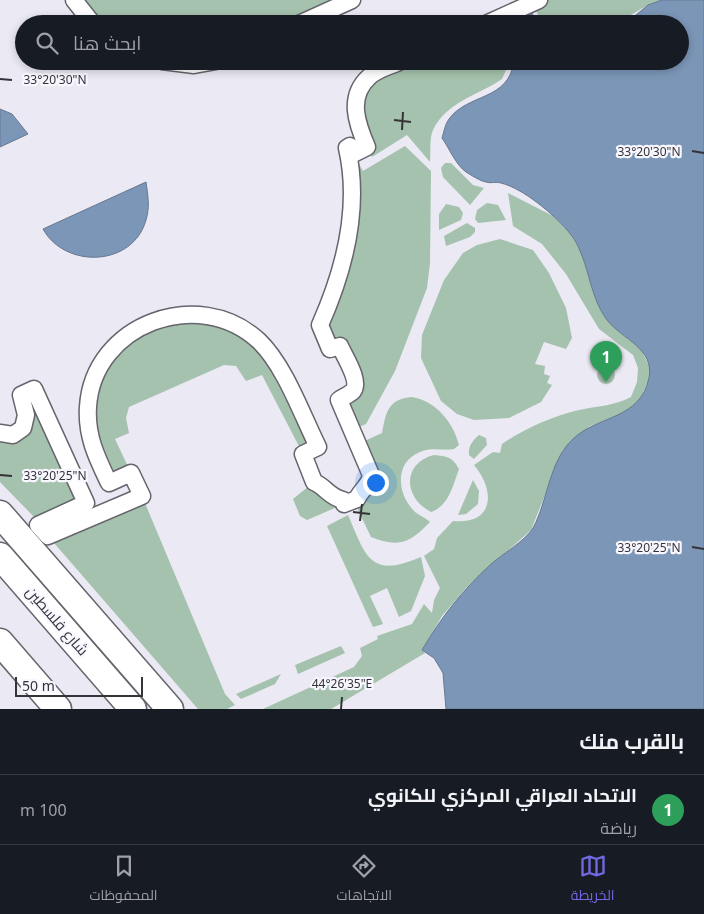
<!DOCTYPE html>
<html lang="ar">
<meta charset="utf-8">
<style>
:root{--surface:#171b24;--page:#242831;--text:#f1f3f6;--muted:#9ea1a6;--line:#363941;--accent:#7269e4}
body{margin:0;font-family:"Noto Sans",Cairo,sans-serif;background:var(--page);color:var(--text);direction:rtl}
.scale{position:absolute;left:15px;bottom:12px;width:128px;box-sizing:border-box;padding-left:5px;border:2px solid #343337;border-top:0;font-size:14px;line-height:18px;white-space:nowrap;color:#343337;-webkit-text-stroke:4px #f8f7ff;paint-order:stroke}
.you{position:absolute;left:375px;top:482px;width:18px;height:18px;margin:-12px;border:4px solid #fff;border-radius:50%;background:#1a73e8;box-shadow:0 0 0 8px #1a73e833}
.badge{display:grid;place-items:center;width:32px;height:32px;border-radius:50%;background:var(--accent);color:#fff;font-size:16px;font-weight:700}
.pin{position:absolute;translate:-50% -41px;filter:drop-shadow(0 1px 2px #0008)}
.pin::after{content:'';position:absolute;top:26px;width:18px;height:15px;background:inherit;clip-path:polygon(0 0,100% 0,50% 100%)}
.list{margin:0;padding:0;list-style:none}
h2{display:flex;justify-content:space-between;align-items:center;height:65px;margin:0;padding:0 20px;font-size:21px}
h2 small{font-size:16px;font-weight:400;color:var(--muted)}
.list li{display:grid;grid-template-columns:32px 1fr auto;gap:15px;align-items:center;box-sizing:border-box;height:70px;padding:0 20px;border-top:1px solid var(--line)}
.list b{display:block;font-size:19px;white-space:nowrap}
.list p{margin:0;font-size:16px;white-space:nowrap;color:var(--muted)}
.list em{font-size:16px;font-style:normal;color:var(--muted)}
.icon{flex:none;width:28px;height:28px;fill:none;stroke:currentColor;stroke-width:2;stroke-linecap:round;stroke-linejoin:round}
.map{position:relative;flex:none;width:704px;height:709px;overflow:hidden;direction:ltr}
.search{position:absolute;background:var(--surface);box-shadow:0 2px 8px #0003;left:15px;right:15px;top:15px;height:55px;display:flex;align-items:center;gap:12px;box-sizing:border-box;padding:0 18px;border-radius:28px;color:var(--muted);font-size:19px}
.sheet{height:135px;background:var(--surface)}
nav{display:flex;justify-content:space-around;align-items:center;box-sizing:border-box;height:70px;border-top:1px solid var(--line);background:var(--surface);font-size:14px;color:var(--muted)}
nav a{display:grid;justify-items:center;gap:2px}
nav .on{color:var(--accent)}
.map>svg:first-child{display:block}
.green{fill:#a4c2ad}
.water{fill:#7c96b8;stroke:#667891}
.pier{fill:#ebe9f3}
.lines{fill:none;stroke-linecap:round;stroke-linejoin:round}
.street-casing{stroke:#66646c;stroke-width:19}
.primary-casing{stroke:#66646c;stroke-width:29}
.street{stroke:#fff;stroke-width:16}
.primary{stroke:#fff;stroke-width:26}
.ticks{fill:none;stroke:#343337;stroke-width:2}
.labels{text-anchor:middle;stroke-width:4.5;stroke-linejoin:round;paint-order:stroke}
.street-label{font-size:15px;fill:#343337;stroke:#f8f7ff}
.ticks-label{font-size:12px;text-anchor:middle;fill:#343337;stroke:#f8f7ff;stroke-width:4.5;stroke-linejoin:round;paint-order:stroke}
</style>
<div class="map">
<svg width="704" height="709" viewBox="0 0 704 709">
<rect width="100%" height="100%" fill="#ebe9f3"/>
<!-- green -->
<g class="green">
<path d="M74,0H352L299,24H93Z"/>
<path d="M539,0H663L648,5L615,24H543L532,3Z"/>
<path d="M401,61H510L502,79C479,95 446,102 433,130C429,139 431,153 430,162L407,135L372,157L367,147L360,90Z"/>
<path d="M405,146L431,171L430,263L427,288L395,371L366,424L352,430L339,400L354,389L320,325L335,290L353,154L363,171Z"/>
<path d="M445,163H451L473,185L484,188L470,205L443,177L441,168Z"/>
<path d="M508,193L553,216L569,232L584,257L608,321L641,350L650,367L649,380L638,403L615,418L590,426L563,450L531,530L466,588L442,616L422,650L425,653L331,709H263L354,667L362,656L360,648L378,639L377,636L412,624L424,604L432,613L434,600L440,588L424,556L434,549L437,538L453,521C494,525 496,491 474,465L493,452L500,453L502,444C526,428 550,417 579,410C597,406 614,406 631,397L637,382L638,368L633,355L599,329L566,274L542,244L513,226Z"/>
<path d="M487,203L498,205L506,220L478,223L475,219L477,210Z"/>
<path d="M446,204L459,207L463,213L461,220L439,230V214Z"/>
<path d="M467,223L475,228V232L470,237L446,246L444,236Z"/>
<path d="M500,239L533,250L549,273L566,308L572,338L566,349L544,342L535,364L545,366L544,374L550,376L547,383L552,385L541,402L509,418L474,420L457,414L441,401L421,358L422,335L444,280L463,253L477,245Z"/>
<path d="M180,314L260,341L318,447L303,454L262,375L246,381L236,366L224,365L129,407L126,418L129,433L115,439L131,473L109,483L89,434L108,353Z"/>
<circle cx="606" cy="375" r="9"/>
<path d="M34,389L86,503L36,519L0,482V433L13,435Z"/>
<path d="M412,397C436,401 453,422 459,445L454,449C442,451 432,447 420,452C394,462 397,494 414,511C418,515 425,517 430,522C410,543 399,548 371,537L358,510L357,499L367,485L358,444L382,433C386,412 388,399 412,397Z"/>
<path d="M479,435L486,438L487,445L474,459L469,455C468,446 473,440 479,435Z"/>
<path d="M434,455C446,456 453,457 459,469C453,485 449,506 431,512C403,498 402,463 434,455Z"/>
<path d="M473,480L479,491L478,504L466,514L458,515Z"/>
<path d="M314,482L344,504L307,520L300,516L293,499Z"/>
<path d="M142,496L225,694L235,705L227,709H198L48,536Z"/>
<path d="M348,515C366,557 370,579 421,557L425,576L411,611L399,617L387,588L370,596L383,624L373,627L327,526Z"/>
<path d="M341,646L345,653L298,674L295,665Z"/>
<path d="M281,674L275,684L241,699L236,694Z"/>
</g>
<!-- water -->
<g class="water">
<path d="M526,0L537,24H502Z"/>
<path d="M662,0H704V709H446L443,673L434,658L422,650C442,616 461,592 490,565C501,555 525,541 533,528C548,500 549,461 573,439C598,415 640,420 649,378C655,349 622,339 607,320C587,293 590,257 568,231C553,214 524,189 501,183C496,181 491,184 486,182C480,181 471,175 466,172C456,165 449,148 442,138C444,132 445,124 449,119C468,93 509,101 514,61H680V24H625L648,5Z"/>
<path d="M0,109L12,114L28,134L0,147Z"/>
<path d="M146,182C148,196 150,207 146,220C133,267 65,269 43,229Z"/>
</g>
<!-- pier -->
<path class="pier" d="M489,0H529L497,19Z"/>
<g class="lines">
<defs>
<g id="street">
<path d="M74,0L93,24"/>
<path d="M299,24L352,0"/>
<path d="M486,24L539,0"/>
<path d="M162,61L194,65L216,61"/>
<path d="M0,433L13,435L23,428L26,415L21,395L34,389L86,503L38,525L48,536L142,496L131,473L109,483C97,458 86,436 88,407C93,324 199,285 259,341C285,366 302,415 318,447L303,454L314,482C326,487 329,497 343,500L344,504L357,499C360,491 370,485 371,475L339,400C343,397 349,395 353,391C361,381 344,356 340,346L330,349L320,325C344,271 361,209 347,148L350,146L353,154L367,147C357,124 347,97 369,77C377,69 391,66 401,61"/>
</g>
<g id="primary">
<path d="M0,514L170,709"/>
<path d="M0,556L133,709"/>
<path d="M0,642L58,709"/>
</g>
</defs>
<!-- street casing -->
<use href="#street" class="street-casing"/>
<!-- primary casing -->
<use href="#primary" class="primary-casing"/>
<!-- street -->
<use href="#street" class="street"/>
<!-- primary -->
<use href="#primary" class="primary"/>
</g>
<!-- ticks -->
<path class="ticks" d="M0,79L12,80M394,120L411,122M402,130L403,112M692,151L704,153M0,475L12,476M353,512L370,514M360,521L362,504M692,547L704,549M341,709L342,697"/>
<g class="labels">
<!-- street labels -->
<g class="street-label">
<text transform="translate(57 621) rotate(49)" y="5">شارع فلسطين</text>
</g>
</g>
<g class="ticks-label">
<text x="55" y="84">33°20'30"N</text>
<text x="649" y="156">33°20'30"N</text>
<text x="55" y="480">33°20'25"N</text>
<text x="649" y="552">33°20'25"N</text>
<text x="342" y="688">44°26'35"E</text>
</g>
</svg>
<div class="scale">50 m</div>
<div class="you"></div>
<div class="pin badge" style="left:606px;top:382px;background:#2e9e5b">1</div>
<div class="search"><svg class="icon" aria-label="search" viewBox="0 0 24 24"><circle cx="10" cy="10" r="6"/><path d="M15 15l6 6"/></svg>ابحث هنا</div>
</div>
<section class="sheet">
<h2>بالقرب منك<small></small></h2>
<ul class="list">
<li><span class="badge" style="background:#2e9e5b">1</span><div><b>الاتحاد العراقي المركزي للكانوي</b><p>رياضة</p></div><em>100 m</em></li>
</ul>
</section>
<nav>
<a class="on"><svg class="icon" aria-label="map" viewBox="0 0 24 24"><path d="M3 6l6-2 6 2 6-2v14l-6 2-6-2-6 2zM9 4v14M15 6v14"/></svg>الخريطة</a>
<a><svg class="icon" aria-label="directions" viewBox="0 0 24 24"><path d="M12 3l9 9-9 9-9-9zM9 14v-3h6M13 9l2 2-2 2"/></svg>الاتجاهات</a>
<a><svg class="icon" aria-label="saved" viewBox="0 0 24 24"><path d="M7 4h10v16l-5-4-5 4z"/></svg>المحفوظات</a>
</nav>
